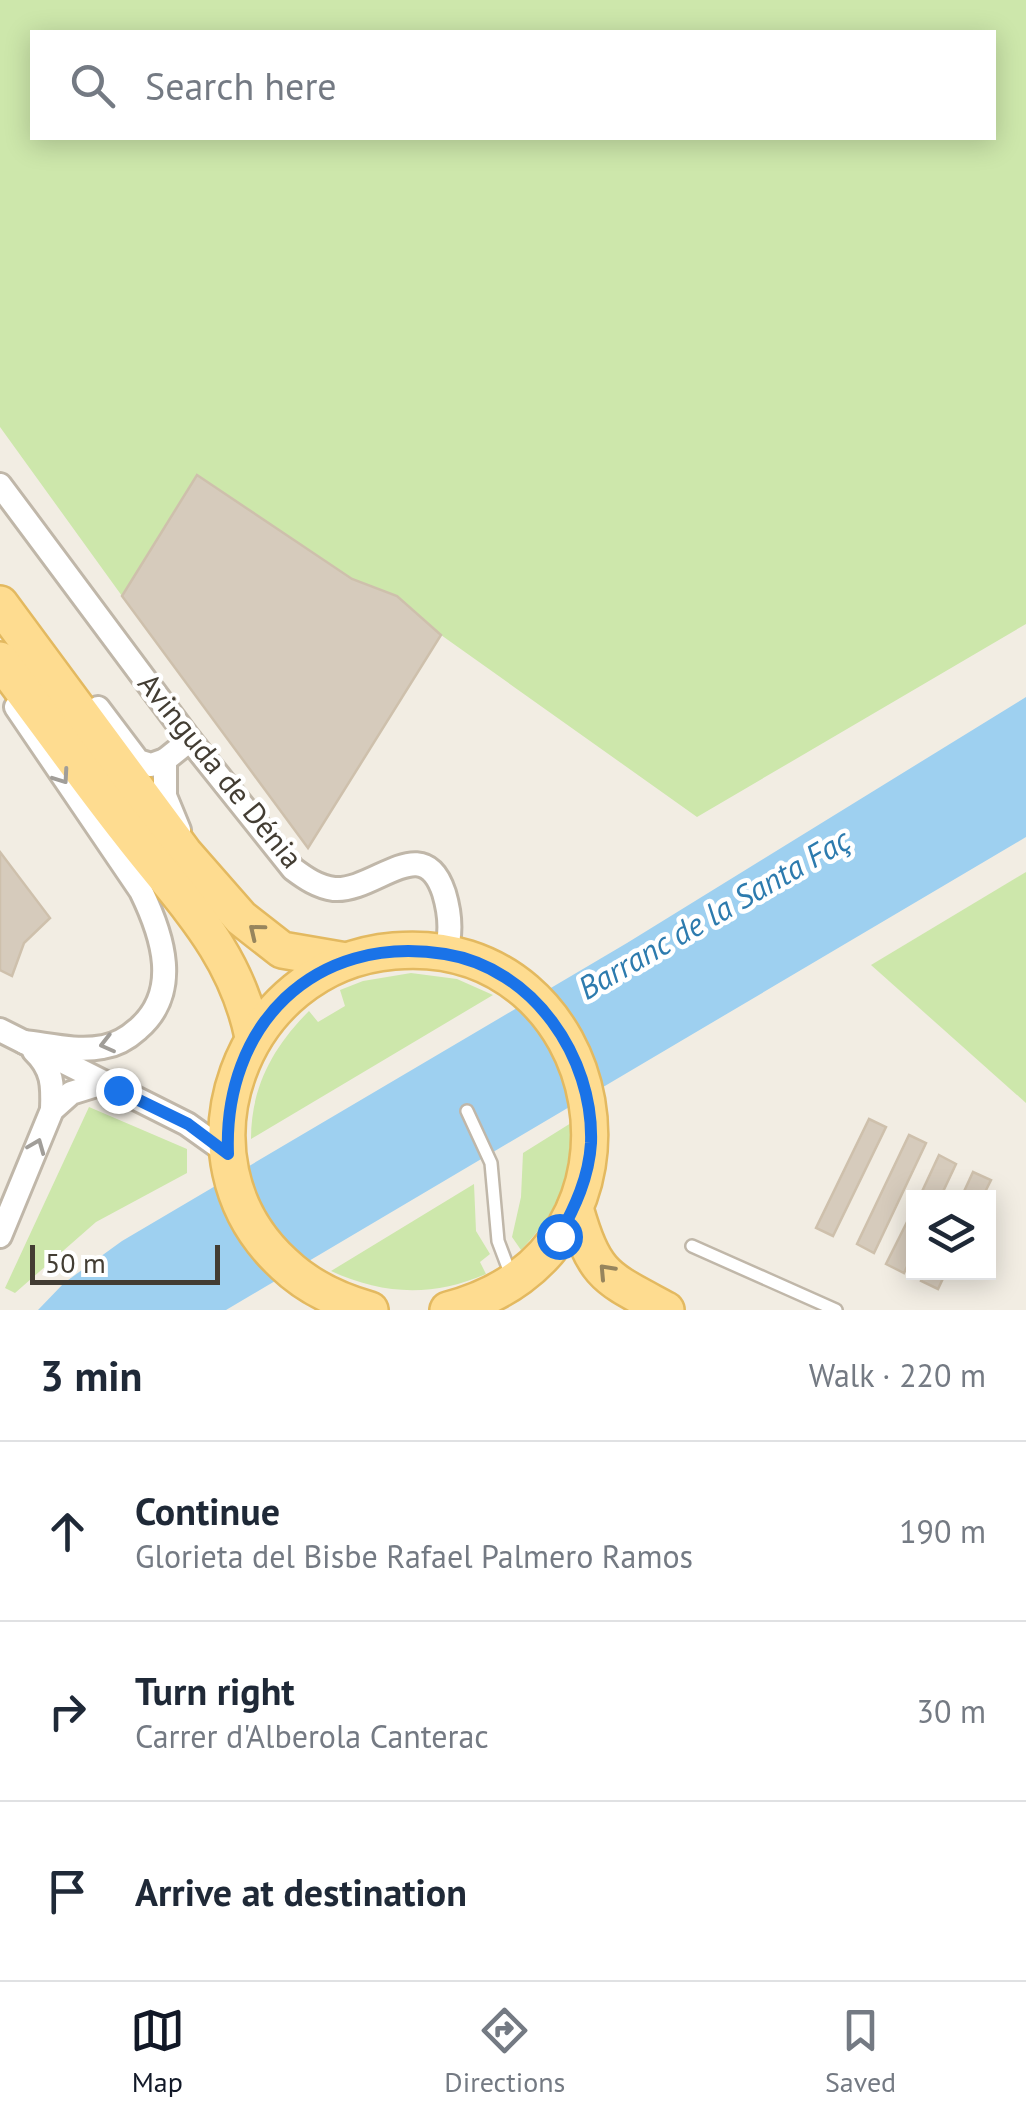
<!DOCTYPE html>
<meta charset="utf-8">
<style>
:root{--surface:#fff;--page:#f2f2f3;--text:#1f2937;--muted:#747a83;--line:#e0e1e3;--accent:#111827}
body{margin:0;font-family:"PT Sans",sans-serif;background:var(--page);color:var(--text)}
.controls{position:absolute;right:30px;bottom:30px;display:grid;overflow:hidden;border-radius:0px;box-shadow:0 5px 25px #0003}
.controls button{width:90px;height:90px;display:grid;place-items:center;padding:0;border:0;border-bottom:2px solid var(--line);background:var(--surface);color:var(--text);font:50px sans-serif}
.scale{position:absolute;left:30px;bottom:25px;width:190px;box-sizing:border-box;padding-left:10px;border:5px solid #433d33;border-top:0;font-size:28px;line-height:35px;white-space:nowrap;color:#433d33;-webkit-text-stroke:8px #fff;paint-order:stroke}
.stop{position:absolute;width:30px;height:30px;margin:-22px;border:8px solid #1a73e8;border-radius:50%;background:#fff}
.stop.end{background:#1a73e8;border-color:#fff;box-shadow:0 2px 10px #0008}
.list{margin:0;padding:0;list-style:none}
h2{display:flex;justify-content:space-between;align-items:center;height:130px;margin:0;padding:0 40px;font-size:42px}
h2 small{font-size:32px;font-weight:400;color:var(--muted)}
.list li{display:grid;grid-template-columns:65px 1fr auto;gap:30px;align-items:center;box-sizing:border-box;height:180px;padding:0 40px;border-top:2px solid var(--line)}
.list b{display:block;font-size:38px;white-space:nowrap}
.list p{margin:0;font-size:32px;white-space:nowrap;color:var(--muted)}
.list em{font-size:32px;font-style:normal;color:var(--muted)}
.icon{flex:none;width:55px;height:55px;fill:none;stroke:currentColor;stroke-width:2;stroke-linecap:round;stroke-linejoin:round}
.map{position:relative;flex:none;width:1026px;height:1310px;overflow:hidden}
.search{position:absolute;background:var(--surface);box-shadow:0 5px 25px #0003;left:30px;right:30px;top:30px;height:110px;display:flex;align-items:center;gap:25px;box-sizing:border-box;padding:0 35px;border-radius:0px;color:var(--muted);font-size:38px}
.sheet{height:670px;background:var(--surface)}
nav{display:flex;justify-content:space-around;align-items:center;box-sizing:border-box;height:140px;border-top:2px solid var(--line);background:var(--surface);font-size:28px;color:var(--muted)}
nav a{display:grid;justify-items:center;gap:5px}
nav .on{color:var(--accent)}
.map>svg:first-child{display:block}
.green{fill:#cde7ab;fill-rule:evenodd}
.water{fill:#9ed0f0}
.building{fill:#d6cbbc;stroke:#cec0ac;stroke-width:2.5}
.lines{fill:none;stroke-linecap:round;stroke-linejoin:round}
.lane-casing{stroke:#c0b7a9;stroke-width:16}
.street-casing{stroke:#c0b7a9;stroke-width:28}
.primary-casing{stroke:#e3b960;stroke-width:40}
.lane{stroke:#fff;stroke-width:11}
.street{stroke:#fff;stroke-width:22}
.primary{stroke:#fedc90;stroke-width:35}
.oneway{stroke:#a19e99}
.oneway2{stroke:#97855d}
.route{stroke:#1a73e8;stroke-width:12}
.labels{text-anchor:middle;stroke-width:9;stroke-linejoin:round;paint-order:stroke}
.street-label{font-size:30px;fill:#433d33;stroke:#fff}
.water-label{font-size:32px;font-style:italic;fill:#2d7bae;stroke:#fff}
</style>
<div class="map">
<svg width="1026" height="1310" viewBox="0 0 1026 1310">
<rect width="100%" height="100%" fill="#f2ede3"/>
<!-- green -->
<g class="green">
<path d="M0,0H1026V624L697,817L441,635L397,596L352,579L198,475L122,596L0,427ZM32,32H994V138H32Z"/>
<path d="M1026,872V1103L871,965Z"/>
<path d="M411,973L457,979L493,995L251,1139C251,1087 273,1047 309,1011L318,1022L345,1006L340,990L363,981Z"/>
<path d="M89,1107L187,1149V1173L96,1222L15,1293L5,1288Z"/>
<path d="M571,1123C570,1178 560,1210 521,1250L512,1237L521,1197L523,1153Z"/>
<path d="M474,1184L476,1231L490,1254L480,1262L486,1274C433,1297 383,1295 331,1271Z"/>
</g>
<!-- water -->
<path class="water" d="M1026,697V837L226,1310H38L64,1283L122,1241L627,943Z"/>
<!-- building -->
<g class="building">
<path d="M197,475L352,579L397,596L441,635L308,848L122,596Z"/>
<path d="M0,852L50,918L24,943L12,976L0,970Z"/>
<path d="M869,1119L886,1127L833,1236L816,1228Z"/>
<path d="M909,1135L926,1143L874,1253L857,1244Z"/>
<path d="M939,1155L956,1164L940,1198H919Z"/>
<path d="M973,1172L991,1180L982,1198H961Z"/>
<path d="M914,1208V1252L904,1273L886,1264Z"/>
<path d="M925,1272H946L938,1289L921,1281Z"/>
</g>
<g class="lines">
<defs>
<g id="lane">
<path d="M467,1111L491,1163L498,1241L512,1278"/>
<path d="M692,1246L836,1310"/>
</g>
<g id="street">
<path d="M0,485L190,740L293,869C305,878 318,887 334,889C376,892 423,829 444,893C450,913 452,934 445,954"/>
<path d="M16,707L141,891C163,936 181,992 138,1029C128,1038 116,1045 103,1047C77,1052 50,1045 24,1042"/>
<path d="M98,708L138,761L151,765L165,760L190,740"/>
<path d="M165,760V796L179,830"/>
<path d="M0,1030L187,1124L229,1154"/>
<path d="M34,1051C53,1069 53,1086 52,1110"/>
<path d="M0,1236L52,1110L71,1093L103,1083"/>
</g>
<g id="primary">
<path d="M0,604L184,853L241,918L282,950L346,961"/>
<path d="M0,660C43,717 84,775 128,831C181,900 235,949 253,1037"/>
<path d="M575,1208C595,1277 605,1277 666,1310"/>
<path d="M370,1310C338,1301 308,1287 284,1264C168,1158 241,964 394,951C610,932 674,1251 448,1310"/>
</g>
</defs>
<!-- lane casing -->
<use href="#lane" class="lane-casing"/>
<!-- street casing -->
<use href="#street" class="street-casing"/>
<!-- primary casing -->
<use href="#primary" class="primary-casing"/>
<!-- lane -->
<use href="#lane" class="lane"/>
<!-- street -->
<use href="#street" class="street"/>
<!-- primary -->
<use href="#primary" class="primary"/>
</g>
<!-- one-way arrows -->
<defs><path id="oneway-chevron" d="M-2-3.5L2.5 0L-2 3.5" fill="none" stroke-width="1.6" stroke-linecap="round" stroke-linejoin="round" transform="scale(2.5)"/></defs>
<g class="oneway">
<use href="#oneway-chevron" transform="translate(62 777) rotate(55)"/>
<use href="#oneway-chevron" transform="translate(107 1044) rotate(166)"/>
<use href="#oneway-chevron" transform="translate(37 1146) rotate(-68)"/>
</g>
<g class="oneway2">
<use href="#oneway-chevron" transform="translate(256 931) rotate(-141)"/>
<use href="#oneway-chevron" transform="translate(606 1271) rotate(-133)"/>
</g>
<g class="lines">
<!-- route -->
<path class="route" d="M118,1090L188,1124L228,1154C223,1026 313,933 445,954C533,968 594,1057 591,1143C589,1177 575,1207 559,1236"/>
</g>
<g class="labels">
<!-- street labels -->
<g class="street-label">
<text transform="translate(220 771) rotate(51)" y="10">Avinguda de Dénia</text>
</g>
<!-- water labels -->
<g class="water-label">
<text transform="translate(714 914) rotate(-30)" y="11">Barranc de la Santa Faç</text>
</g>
</g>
</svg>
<div class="controls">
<button><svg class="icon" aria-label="layers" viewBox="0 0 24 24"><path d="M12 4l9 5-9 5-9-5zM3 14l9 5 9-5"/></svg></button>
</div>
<div class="scale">50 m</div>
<div class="stop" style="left:559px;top:1236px"></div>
<div class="stop end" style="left:118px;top:1090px"></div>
<div class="search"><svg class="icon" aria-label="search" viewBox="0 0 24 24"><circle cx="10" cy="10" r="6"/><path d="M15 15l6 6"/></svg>Search here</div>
</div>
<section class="sheet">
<h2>3 min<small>Walk · 220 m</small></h2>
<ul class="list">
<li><svg class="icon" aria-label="ahead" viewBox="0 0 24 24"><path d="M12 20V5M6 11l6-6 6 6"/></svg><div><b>Continue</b><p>Glorieta del Bisbe Rafael Palmero Ramos</p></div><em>190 m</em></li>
<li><svg class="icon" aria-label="right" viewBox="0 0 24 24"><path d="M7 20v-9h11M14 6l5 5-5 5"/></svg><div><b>Turn right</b><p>Carrer d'Alberola Canterac</p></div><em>30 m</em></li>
<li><svg class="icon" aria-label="arrive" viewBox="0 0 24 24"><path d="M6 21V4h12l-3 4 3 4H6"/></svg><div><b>Arrive at destination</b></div></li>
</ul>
</section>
<nav>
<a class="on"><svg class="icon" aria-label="map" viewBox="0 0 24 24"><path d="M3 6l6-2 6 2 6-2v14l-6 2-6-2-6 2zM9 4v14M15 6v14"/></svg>Map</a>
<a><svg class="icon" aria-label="directions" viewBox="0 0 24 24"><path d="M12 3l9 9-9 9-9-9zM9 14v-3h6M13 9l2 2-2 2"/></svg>Directions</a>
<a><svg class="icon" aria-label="saved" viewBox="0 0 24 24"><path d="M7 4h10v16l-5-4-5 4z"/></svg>Saved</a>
</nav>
